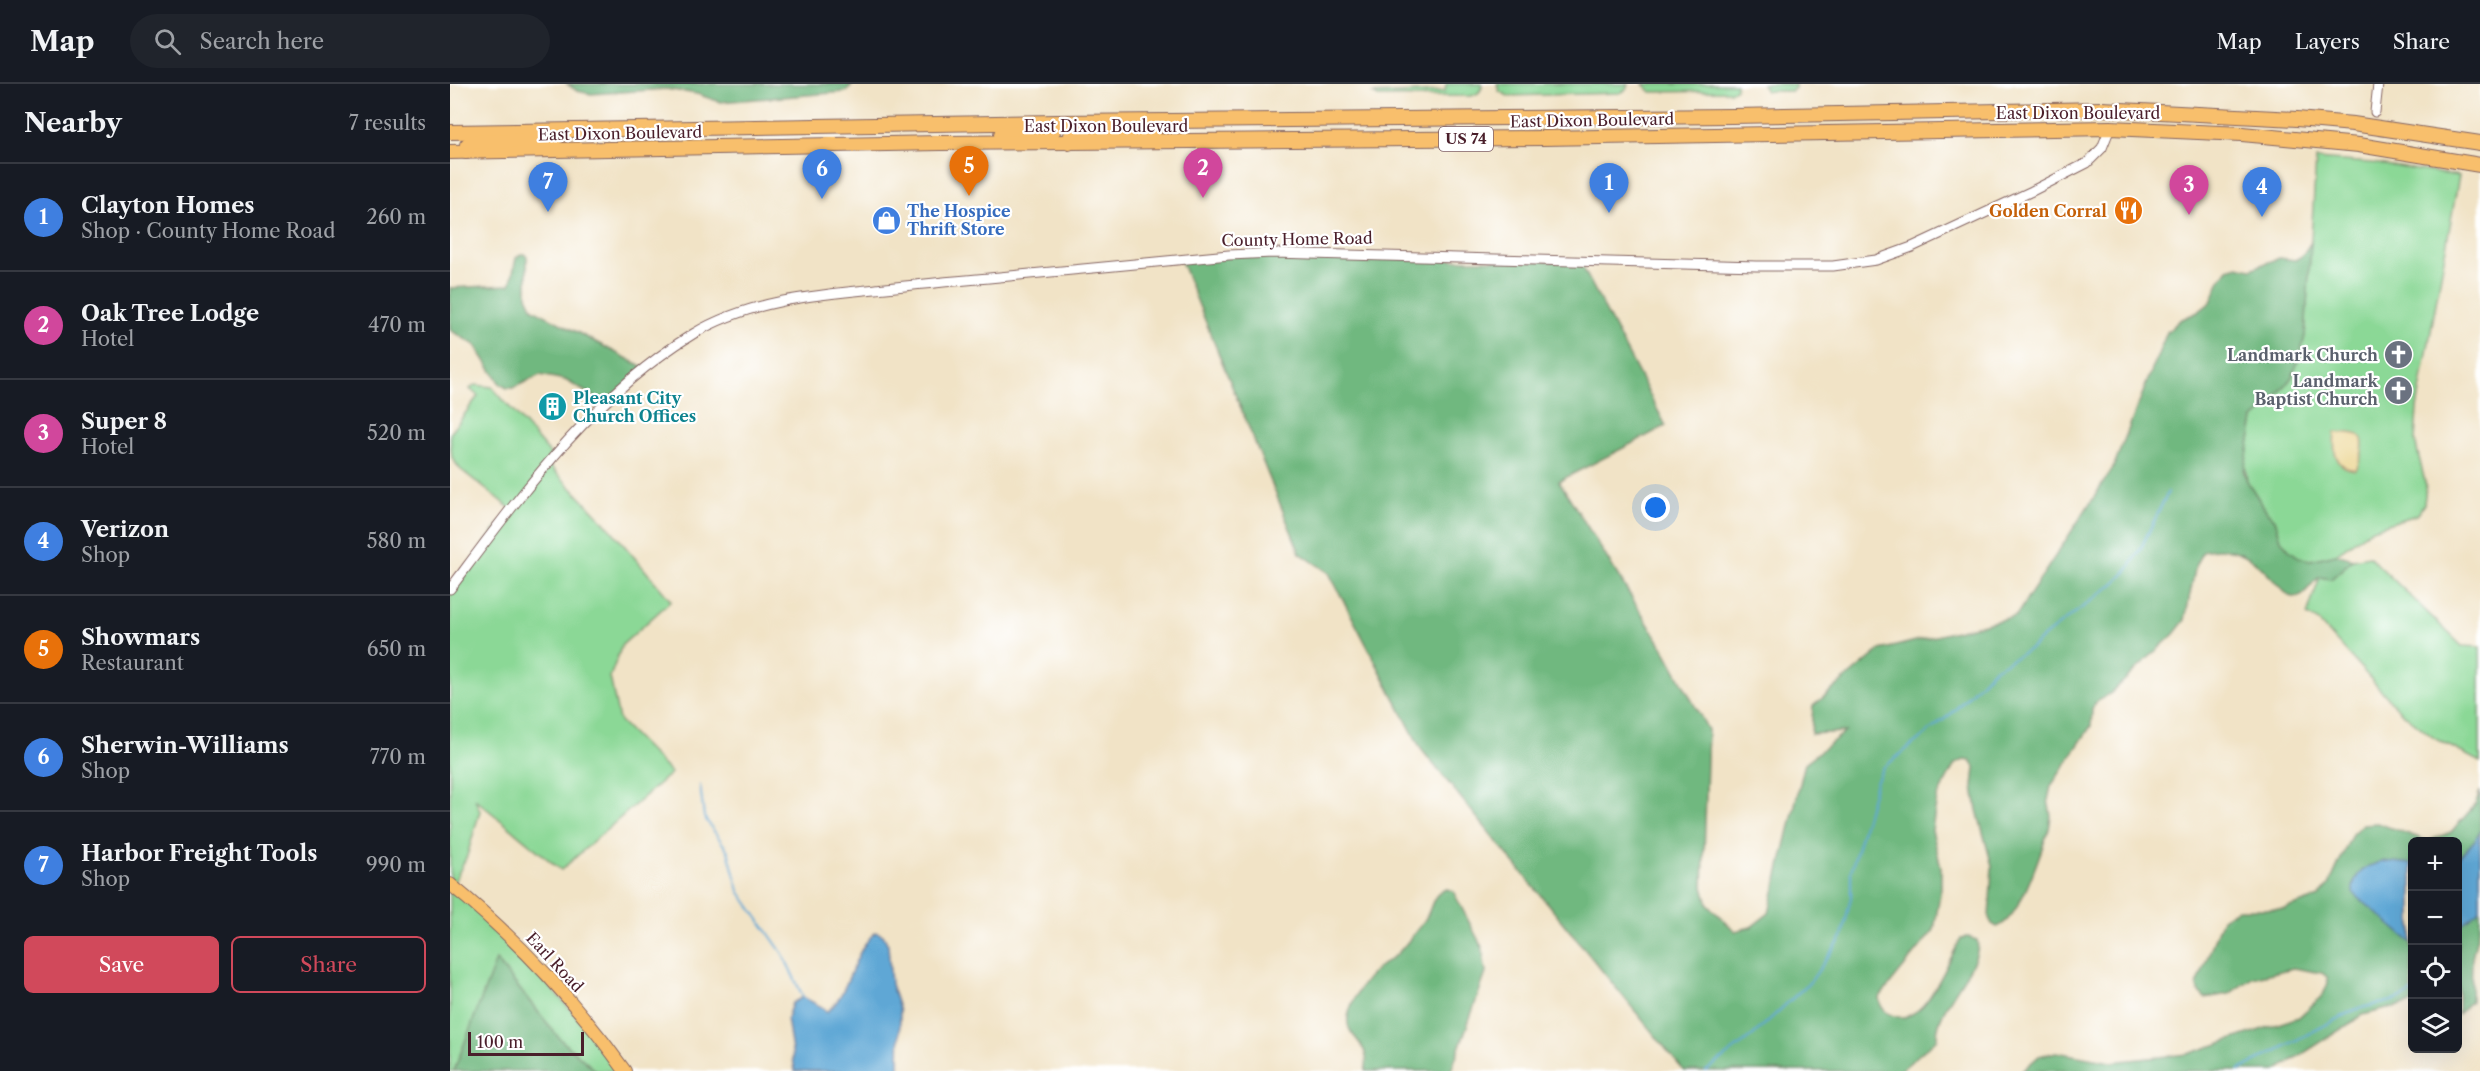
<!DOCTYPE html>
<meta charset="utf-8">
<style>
:root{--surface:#171b24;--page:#20242c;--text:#f1f3f6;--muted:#9ea1a6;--line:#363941;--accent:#d1495b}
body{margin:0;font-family:"Libre Caslon Text",serif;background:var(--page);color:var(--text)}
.controls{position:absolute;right:18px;bottom:18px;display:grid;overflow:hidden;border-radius:9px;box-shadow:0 6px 24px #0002}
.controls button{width:54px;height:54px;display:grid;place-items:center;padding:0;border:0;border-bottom:2px solid var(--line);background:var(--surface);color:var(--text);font:30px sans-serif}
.scale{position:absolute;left:18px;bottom:15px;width:116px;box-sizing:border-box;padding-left:6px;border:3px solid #4a1f2b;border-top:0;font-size:16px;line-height:21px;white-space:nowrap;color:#4a1f2b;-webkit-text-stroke:4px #fff;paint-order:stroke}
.you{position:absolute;left:1206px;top:424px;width:21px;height:21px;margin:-15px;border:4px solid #fff;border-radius:50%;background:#1a73e8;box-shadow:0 0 0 9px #1a73e833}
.badge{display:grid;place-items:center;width:39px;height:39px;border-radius:50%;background:var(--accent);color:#fff;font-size:20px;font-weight:700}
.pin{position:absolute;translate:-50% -50px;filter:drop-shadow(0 2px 3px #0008)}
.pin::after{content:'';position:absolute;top:32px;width:21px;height:18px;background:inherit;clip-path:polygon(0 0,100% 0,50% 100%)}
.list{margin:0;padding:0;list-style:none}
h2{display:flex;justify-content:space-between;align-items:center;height:78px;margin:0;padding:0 24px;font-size:26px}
h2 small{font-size:20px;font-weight:400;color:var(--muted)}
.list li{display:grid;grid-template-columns:39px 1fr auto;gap:18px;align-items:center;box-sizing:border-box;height:108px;padding:0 24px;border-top:2px solid var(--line)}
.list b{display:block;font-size:22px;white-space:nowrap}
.list p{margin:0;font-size:20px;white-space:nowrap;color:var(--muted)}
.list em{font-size:20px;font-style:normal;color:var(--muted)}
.actions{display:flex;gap:12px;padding:18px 24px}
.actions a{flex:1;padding:14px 0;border:2px solid var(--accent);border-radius:9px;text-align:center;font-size:21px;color:var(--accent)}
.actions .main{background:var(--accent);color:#fff}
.icon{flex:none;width:33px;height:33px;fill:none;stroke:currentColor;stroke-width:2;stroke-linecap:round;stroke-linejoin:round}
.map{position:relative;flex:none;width:2030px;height:987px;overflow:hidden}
header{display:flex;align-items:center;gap:36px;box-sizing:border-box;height:84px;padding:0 30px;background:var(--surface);border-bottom:2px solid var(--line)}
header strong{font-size:28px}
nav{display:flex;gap:33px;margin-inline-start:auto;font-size:21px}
.search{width:420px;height:54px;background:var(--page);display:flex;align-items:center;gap:15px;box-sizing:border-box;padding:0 21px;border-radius:33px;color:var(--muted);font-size:22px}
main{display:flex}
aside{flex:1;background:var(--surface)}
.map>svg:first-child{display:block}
.green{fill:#8bd896;stroke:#6a7c60;stroke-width:1.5}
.forest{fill:#70b87f;stroke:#5d6c55;stroke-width:1.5}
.sand{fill:#eeda9e;stroke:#9c7c64;stroke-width:1.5}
.water{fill:#5ea7d5;stroke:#546380;stroke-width:1.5}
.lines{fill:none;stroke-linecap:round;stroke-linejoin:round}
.stream{stroke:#5ea7d5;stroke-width:2}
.minor-casing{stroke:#846461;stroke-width:11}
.major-casing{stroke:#846461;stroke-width:14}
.highway-casing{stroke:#846461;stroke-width:16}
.minor{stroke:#fff;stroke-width:9}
.major{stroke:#f8bf6c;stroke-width:12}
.highway{stroke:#f8bf6c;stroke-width:14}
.labels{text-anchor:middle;stroke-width:4.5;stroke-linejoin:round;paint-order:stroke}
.shield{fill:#fff;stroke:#80626b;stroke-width:1.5}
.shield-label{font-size:15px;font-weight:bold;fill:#4a1f2b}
.street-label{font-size:16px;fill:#4a1f2b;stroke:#fff}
.shop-label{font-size:16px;font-weight:bold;fill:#366cbe;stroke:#fff;text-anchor:start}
.food-label{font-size:16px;font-weight:bold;fill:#c56008;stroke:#fff;text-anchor:end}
.worship-label{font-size:16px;font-weight:bold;fill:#5b616d;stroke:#fff;text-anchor:end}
.culture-label{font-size:16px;font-weight:bold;fill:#0d838f;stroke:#fff;text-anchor:start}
</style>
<header>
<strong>Map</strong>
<div class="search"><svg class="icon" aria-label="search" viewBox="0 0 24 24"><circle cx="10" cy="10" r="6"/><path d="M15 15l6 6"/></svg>Search here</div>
<nav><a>Map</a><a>Layers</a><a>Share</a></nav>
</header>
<main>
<aside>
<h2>Nearby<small>7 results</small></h2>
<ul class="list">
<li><span class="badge" style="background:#3f7fe0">1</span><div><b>Clayton Homes</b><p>Shop · County Home Road</p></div><em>260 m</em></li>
<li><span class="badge" style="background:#d1479c">2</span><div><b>Oak Tree Lodge</b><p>Hotel</p></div><em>470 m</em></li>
<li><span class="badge" style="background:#d1479c">3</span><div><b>Super 8</b><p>Hotel</p></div><em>520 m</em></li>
<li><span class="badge" style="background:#3f7fe0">4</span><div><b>Verizon</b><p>Shop</p></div><em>580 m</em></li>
<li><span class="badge" style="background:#e8710a">5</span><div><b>Showmars</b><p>Restaurant</p></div><em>650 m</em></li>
<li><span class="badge" style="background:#3f7fe0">6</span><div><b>Sherwin-Williams</b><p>Shop</p></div><em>770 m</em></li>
<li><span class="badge" style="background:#3f7fe0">7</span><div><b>Harbor Freight Tools</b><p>Shop</p></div><em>990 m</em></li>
</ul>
<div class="actions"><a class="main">Save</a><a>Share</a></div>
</aside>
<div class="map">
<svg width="2030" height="987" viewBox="0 0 2030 987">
<rect width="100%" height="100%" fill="#fff"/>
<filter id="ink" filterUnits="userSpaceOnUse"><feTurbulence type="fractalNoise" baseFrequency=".0167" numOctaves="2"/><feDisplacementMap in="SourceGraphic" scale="12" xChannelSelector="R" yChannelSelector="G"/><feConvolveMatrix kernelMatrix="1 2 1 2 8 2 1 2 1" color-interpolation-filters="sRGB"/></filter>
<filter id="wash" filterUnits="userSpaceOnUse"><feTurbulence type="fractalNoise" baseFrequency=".008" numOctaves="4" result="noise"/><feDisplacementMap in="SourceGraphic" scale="24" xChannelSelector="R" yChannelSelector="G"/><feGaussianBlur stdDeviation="1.35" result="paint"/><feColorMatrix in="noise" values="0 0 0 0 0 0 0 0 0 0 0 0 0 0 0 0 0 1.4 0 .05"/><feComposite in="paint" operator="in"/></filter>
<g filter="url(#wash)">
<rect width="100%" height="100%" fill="#f1e3c6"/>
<!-- green -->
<g class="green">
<path d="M996,0H1032C1032,7 1027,11 1020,12L928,13L923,10L995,7Z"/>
<path d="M1047,0H1178L1176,6L1170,9L1058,12L1049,7Z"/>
<path d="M1193,0H1286V4L1282,7L1201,8Z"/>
<path d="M1312,0H1345V4L1341,7H1316Z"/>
<path d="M1866,75L1921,79L2009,92L1967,324L1965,357L1976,402L1974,420L1966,431L1922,445L1886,470L1861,476L1850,474L1839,466L1831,456L1825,436L1817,428L1797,397L1795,380L1804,335L1819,322L1842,293L1855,252Z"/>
<path d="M25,301L42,303L103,373L98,380L158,442L221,517L172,561L160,593L169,636L221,689L111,786L25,715L30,727L17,772L2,802L38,833L175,987H146L110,955L47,877L4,987H0V505L61,425L10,385L2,374L0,350L28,312L20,305Z"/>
<path d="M1919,472L2012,562L2030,563V678L1984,654L1950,627L1869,538L1857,531L1870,493L1881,495L1903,475Z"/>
</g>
<!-- forest -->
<g class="forest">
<path d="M117,0H403L395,8L270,18L247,10L216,5L141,10L127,7Z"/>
<path d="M1861,158L1855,252L1849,275L1842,293L1819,322L1804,335L1794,388L1797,397L1817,428L1825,436L1831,456L1839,466L1850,474L1861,476L1886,470L1903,475L1881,495L1870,493C1859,500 1854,517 1839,512C1810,484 1797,457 1753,467L1746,480L1735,536L1724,550L1661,609L1645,619L1642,626L1641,642L1601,702L1598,716L1601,732L1599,745C1590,768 1571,835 1547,843L1542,840L1539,834L1542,782L1527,726L1523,703L1525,683L1521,677L1514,676L1505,680L1487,714L1482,746L1491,783V804L1484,846L1429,914C1430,929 1447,937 1460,931C1465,929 1472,923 1475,919C1486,907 1502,871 1511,854L1518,853L1527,856C1534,882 1485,920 1487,955L1450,987H1234L971,665L879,489L850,469L730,175L779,171L1130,178L1216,342L1109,397L1215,567L1258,646L1253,803L1258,821L1285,847L1301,843L1319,829L1355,679L1395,648L1361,650L1363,622L1430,566L1566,532L1663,384L1717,248L1730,236L1748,228L1761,218L1770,196L1778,185L1788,182L1801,185L1829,174L1845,176L1852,172Z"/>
<path d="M71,170H74L77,173V212L83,225L195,284L155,319L115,296L90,291L63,304H57L50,300L25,261L0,246V204L59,201L61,199L66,174Z"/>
<path d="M2030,707V840L2022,873L2021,917L2008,930V758H1962V919L1913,931L1826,987H1572L1589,972L1606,968L1661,978L1738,970L1849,933L1873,911L1878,899L1877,893L1872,889L1843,884L1802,894L1779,910L1755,914L1748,907L1747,901L1772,835L1788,825H1834L1869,813L1879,801L1902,750L1913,740L1927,739L1978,757L2001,748L2025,721Z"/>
<path d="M997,805L1003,807L1032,863L1036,889L1001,987H915C923,958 894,954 898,933C902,914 914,895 929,883C935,878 942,875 948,869C957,860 965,848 974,837C983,825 980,810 997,805Z"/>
<path d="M46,876L110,955L146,987H4Z"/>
</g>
<!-- sand -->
<path class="sand" d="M1885,348C1891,349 1906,348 1910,352C1917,358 1909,380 1906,386C1884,384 1883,366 1885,348Z"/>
<!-- water -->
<g class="water">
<path d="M2030,747V826L2008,843V774L2025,756Z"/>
<path d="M1932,777L1962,780V859L1903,809C1902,789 1916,783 1932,777Z"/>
<path d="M426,848L433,851L438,861L441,900L450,927L449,987H345L337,934L342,919L353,913L372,923L376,928C399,914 402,866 426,848Z"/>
</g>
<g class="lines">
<!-- stream -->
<g class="stream">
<path d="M250,701L254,733L278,767L289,807L333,870L353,913"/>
<path d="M1256,987L1301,953L1361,897L1392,853L1401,813V787L1426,698L1433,684L1502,629L1544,585L1580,565L1597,550L1666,498L1677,487L1688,470L1718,408"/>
<path d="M1788,987L1902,927C1919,920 1949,919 1962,908"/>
</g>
</g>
</g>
<g filter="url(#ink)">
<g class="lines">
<defs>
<g id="minor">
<path d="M1925,28L1928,0"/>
<path d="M0,505C70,412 141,312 243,250C298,217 363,211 426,205C464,201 501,197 539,194C619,187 699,178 779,171L823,169L1307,182H1383L1426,176L1462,163L1582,107L1637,79L1652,64L1660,44"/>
</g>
<path id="major" d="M0,800C66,854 126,918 175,987"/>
<g id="highway">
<path d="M0,48L608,38L1283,32L1652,25L1847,35L1903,40L2030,59"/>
<path d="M551,50L598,48L603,47L608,38"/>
<path d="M619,59L621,51L627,49L705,46"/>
<path d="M0,68L490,59L1093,54L1660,44L1792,50L1909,61L2030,81"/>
<path d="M16,68L17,61L21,58L99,56L117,48"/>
</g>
</defs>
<!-- minor casing -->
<use href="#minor" class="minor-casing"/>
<!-- major casing -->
<use href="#major" class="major-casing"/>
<!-- highway casing -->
<use href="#highway" class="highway-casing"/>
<!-- minor -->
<use href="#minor" class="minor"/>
<!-- major -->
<use href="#major" class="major"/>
<!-- highway -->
<use href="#highway" class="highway"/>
</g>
</g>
<!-- icons -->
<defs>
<symbol id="restaurant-disc" viewBox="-11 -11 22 22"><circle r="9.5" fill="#e8710a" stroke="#fff"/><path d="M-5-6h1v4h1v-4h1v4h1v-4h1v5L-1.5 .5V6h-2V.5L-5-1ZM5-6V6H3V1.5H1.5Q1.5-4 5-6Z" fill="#fff"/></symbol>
<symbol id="shop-disc" viewBox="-11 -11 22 22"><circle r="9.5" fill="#3f7fe0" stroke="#fff"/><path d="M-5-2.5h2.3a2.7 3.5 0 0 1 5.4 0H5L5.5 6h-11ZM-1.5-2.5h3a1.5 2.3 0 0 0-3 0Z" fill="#fff"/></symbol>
<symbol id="church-disc" viewBox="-11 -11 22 22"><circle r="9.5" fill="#6b7280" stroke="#fff"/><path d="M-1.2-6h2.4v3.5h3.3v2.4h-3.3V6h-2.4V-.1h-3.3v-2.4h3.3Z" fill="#fff"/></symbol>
<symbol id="building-disc" viewBox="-11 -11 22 22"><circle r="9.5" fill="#0f9aa8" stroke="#fff"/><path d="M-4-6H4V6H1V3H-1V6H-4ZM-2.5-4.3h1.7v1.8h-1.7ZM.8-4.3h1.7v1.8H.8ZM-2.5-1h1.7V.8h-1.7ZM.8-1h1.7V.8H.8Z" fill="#fff"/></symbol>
</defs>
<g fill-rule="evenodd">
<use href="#restaurant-disc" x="1662" y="110" width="33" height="33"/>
<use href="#shop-disc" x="420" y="120" width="33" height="33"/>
<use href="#church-disc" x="1932" y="254" width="33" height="33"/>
<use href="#church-disc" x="1932" y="290" width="33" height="33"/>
<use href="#building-disc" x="86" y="306" width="33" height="33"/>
</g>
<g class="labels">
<!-- shield labels -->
<rect class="shield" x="989" y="43" width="54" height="24" rx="4.5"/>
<g class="shield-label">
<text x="1016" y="60">US 74</text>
</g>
<!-- street labels -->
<g class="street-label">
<text x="1628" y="35">East Dixon Boulevard</text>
<text transform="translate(1142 36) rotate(-1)" y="6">East Dixon Boulevard</text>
<text x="656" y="48">East Dixon Boulevard</text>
<text transform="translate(170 49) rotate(-1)" y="6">East Dixon Boulevard</text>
<text transform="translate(847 155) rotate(-1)" y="6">County Home Road</text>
<text transform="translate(105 878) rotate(47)" y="6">Earl Road</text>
</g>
<!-- shop labels -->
<g class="shop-label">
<text x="457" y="133">The Hospice<tspan x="457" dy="18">Thrift Store</tspan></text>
</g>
<!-- food labels -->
<g class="food-label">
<text x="1657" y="133">Golden Corral</text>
</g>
<!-- worship labels -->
<g class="worship-label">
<text x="1928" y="277">Landmark Church</text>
<text x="1928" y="303">Landmark<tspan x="1928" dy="18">Baptist Church</tspan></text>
</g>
<!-- culture labels -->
<g class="culture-label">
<text x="123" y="320">Pleasant City<tspan x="123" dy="18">Church Offices</tspan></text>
</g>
</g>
</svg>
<div class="controls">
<button>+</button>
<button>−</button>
<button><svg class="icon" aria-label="locate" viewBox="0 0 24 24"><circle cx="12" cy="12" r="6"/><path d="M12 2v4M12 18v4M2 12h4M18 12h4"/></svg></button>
<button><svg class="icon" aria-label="layers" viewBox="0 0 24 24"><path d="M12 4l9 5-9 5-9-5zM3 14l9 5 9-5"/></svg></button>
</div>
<div class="scale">100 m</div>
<div class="you"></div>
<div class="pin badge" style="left:1159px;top:129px;background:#3f7fe0">1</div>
<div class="pin badge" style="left:753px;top:114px;background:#d1479c">2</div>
<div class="pin badge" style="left:1739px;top:131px;background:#d1479c">3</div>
<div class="pin badge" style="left:1812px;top:133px;background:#3f7fe0">4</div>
<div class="pin badge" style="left:519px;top:112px;background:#e8710a">5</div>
<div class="pin badge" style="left:372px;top:115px;background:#3f7fe0">6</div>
<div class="pin badge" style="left:98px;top:128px;background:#3f7fe0">7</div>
</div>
</main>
